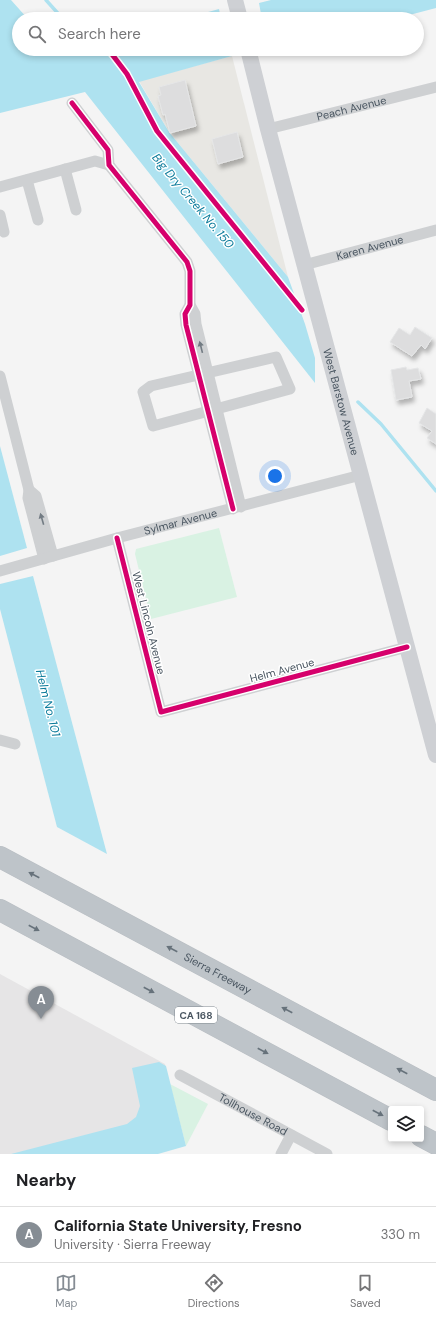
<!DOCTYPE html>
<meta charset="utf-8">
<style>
:root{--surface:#fff;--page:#f6f6f6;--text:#202124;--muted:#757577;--line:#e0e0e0;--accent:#868d94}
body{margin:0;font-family:"DM Sans",sans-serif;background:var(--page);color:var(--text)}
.controls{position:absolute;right:12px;bottom:12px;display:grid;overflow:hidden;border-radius:4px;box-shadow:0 2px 6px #0003}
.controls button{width:36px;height:36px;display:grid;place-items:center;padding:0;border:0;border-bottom:1px solid var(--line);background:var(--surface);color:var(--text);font:20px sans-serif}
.you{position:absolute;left:275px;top:476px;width:14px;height:14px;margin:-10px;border:3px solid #fff;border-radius:50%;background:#1a73e8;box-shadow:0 0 0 6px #1a73e833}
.badge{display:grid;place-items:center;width:26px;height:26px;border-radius:50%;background:var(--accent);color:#fff;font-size:13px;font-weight:700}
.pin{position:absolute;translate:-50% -33px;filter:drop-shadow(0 1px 2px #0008)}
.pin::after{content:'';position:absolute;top:21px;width:14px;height:12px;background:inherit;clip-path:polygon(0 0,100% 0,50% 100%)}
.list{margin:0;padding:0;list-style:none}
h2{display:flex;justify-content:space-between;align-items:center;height:52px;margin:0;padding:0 16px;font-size:17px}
h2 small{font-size:13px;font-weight:400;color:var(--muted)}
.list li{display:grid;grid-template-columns:26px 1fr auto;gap:12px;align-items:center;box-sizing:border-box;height:56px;padding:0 16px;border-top:1px solid var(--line)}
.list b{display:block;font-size:15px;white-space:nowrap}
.list p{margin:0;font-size:13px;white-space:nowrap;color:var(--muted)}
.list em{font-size:13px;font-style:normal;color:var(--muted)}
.icon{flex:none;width:22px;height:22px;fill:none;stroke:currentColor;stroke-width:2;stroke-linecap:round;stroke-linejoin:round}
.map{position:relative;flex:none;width:436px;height:1154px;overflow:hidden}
.search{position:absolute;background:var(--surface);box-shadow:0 2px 6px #0003;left:12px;right:12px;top:12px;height:44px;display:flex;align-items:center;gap:10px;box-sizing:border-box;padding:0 14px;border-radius:22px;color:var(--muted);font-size:15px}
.sheet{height:108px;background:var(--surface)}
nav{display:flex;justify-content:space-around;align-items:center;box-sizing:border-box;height:56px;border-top:1px solid var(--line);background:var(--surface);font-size:11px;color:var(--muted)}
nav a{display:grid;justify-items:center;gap:2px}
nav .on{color:var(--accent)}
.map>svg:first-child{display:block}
.commercial{fill:#e8e7e3}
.education{fill:#e6e5e6}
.green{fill:#d9f2e3}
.water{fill:#aee2f0}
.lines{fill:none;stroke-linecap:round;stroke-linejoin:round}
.stream{stroke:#aee2f0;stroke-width:3.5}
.building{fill:#ddddde;stroke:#e5e6e7;filter:url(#shadow)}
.highway-casing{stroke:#b9bec3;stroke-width:22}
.street{stroke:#ced0d2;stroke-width:11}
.secondary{stroke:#ced0d4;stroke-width:16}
.highway{stroke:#bec4c9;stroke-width:21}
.cycleway-casing{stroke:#fff;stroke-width:8}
.cycleway{stroke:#d6006c;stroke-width:5}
.oneway{fill:#727b83}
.oneway2{fill:#67727b}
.labels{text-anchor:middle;stroke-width:3;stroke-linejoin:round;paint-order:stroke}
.shield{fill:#fff;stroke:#808990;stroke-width:1}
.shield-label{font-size:10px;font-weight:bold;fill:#4a5661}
.street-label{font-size:11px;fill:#4a5661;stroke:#fff}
.water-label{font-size:12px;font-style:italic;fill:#0c7c9b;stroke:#fff}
</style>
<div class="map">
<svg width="436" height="1154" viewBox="0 0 436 1154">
<defs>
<filter id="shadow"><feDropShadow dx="2.5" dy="4.5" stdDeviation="2" flood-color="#0004"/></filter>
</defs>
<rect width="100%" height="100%" fill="#f4f4f4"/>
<!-- commercial -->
<path class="commercial" d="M232,56L288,277L169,132L139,81Z"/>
<!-- education -->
<path class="education" d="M0,974L165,1064L168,1083L147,1154H0Z"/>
<!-- green -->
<g class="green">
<path d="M219,528L237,597L151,619L135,554L136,549Z"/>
<path d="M170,1084L208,1104L186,1146Z"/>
</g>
<!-- water -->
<g class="water">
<path d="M0,0H11L28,19H19V49H54L56,51L67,49H230L232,56L139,82L169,132L288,277L305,324L315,358V383L85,92L0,113Z"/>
<path d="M271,0H436V8L394,19H260L261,14L259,3Z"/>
<path d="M219,9L221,19H183Z"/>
<path d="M0,446L27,548L0,556Z"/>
<path d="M33,576L107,854L57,827L0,609V584Z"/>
<path d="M159,1062L166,1066L186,1146L158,1154H11L127,1124L136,1117L140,1106L132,1068Z"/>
</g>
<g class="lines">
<!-- stream -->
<g class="stream">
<path d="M46,0L63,19"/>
<path d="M358,402L381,424L436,491"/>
</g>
</g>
<!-- building -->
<g class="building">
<path d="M185,80L196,126L170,133L165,114L163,115L158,96L161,95L159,87Z"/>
<path d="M237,132L243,157L218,164L212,139Z"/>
<path d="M415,327L432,338L425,349L421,345L412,356L390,342L399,328L410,335Z"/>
<path d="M406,367L407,370L418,368L421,379L409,381L412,397L396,400L391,370Z"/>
<path d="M427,408L436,414V444L427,438L432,431L419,423Z"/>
</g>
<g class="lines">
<defs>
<g id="highway">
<path id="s6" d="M0,857L436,1090"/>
<path d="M0,910L391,1120"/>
<path d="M421,1136L436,1144"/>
</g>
</defs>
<!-- highway casing -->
<use href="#highway" class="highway-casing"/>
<!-- street -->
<g class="street">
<path d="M72,103L108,150L109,165L187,262L190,271V305L185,314L186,325L233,509"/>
<path id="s1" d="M268,129L436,87"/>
<path d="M65,169L76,210"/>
<path d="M27,180L38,220"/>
<path d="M0,187L95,161L109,165"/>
<path d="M0,215L4,232"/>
<path id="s2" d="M304,265L436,230"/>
<path d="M190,305L195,314L196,324L241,507"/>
<path d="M276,357L290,389L153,426L143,392L151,386Z"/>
<path d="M0,376L29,490"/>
<path d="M117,538L161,712L407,647"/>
<path d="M44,559L28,498L29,490L36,496L53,556"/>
<path id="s3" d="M0,571L117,538L361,475"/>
<path d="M0,740L15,744"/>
<path id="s4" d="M180,1075L327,1154"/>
<path d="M281,1154L291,1135"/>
</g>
<!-- secondary -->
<g class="secondary">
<path d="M235,0L240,19"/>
<path id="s5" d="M248,49L268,129L436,755"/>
</g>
<!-- highway -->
<use href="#highway" class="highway"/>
<defs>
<g id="cycleway">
<path d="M108,49L127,74L157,131L302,310"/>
<path d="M72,103L108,150L109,165L187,262L190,271V305L185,314L186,325L233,509"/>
<path d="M117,538L161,712L407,647"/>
</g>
</defs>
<!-- cycleway casing -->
<use href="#cycleway" class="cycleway-casing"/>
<!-- cycleway -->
<use href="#cycleway" class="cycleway"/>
</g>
<!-- one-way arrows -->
<defs><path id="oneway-solid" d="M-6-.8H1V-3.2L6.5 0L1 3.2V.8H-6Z"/></defs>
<g class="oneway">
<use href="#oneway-solid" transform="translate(201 347) rotate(-104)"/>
<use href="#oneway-solid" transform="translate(42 519) rotate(-106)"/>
</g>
<g class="oneway2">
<use href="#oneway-solid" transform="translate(34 875) rotate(-152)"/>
<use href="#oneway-solid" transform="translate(34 928) rotate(28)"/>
<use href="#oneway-solid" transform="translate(172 949) rotate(-152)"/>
<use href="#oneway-solid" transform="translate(149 990) rotate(28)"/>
<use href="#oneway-solid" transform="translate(287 1010) rotate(-152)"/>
<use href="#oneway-solid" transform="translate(263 1051) rotate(28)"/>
<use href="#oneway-solid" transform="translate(402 1071) rotate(-152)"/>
<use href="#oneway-solid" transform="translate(378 1113) rotate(28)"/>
</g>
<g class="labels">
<!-- shield labels -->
<rect class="shield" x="175" y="1007" width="42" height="16" rx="3"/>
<g class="shield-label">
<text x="196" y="1019">CA 168</text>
</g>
<!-- street labels -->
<g class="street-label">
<text dy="4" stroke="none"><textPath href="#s1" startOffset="86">Peach Avenue</textPath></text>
<text dy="4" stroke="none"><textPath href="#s2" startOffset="68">Karen Avenue</textPath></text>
<text dy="4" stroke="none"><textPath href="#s5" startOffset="365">West Barstow Avenue</textPath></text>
<text dy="4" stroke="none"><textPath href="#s3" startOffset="187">Sylmar Avenue</textPath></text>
<text transform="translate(149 623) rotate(76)" y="4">West Lincoln Avenue</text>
<text transform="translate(282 670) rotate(-15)" y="4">Helm Avenue</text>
<text dy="4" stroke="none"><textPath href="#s6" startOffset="247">Sierra Freeway</textPath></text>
<text dy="4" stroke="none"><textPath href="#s4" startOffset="83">Tollhouse Road</textPath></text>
</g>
<!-- water labels -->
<g class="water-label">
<text transform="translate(193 201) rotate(50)" y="4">Big Dry Creek No. 150</text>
<text transform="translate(48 703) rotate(76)" y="4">Helm No. 101</text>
</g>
</g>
</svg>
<div class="controls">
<button><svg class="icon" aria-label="layers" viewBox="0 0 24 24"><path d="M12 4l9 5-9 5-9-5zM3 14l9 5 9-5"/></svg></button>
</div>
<div class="you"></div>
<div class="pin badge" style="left:41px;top:1019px">A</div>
<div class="search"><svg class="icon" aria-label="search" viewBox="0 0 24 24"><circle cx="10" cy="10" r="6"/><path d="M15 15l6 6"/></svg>Search here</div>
</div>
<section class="sheet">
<h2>Nearby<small></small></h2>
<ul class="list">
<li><span class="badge">A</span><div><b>California State University, Fresno</b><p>University · Sierra Freeway</p></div><em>330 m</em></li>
</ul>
</section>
<nav>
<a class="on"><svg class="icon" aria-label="map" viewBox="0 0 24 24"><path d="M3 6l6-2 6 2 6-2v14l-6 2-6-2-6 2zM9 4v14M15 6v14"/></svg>Map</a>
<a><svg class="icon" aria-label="directions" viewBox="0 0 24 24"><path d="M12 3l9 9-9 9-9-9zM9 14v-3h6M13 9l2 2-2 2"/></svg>Directions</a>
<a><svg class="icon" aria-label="saved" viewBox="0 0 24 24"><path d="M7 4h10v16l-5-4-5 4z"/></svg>Saved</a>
</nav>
